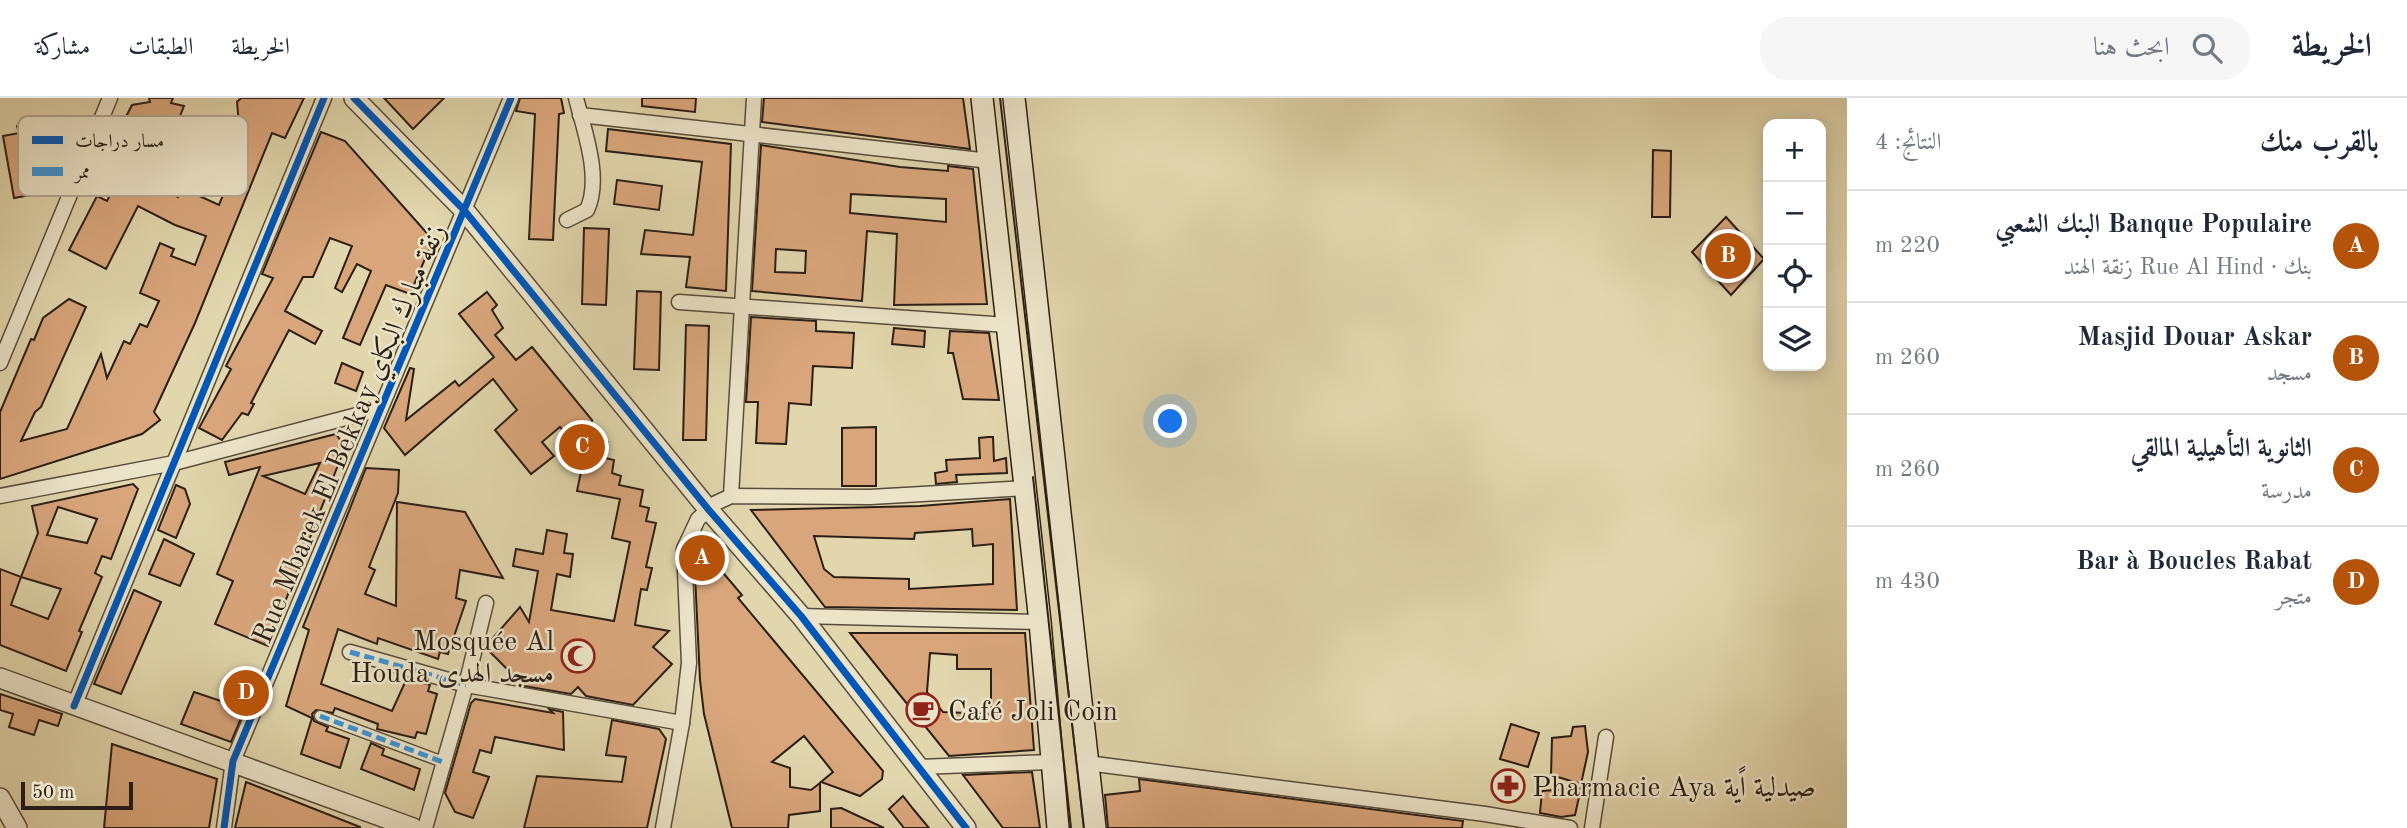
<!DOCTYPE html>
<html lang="ar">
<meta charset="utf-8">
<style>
:root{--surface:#fff;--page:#f6f6f7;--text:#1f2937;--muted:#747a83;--line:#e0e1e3;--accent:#b45309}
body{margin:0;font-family:"Old Standard TT",Amiri,serif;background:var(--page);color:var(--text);direction:rtl}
.controls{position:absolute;right:21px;top:21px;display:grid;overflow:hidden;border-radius:14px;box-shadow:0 4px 18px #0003}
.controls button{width:63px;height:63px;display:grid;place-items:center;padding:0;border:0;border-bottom:2px solid var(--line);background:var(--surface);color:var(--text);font:35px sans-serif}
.scale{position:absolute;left:21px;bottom:18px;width:112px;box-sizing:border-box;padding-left:7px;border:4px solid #2b1f15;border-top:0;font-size:19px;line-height:24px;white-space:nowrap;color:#2b1f15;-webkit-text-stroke:5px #ece4c9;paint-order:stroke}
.you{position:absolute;left:1171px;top:324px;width:24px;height:24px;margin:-18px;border:5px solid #fff;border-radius:50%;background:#1a73e8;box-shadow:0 0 0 10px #1a73e833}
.badge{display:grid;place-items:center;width:46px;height:46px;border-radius:50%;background:var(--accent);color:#fff;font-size:23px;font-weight:700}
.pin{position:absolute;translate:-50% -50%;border:4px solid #fff;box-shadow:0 2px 7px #0006}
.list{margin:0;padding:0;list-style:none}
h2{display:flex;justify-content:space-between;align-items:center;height:91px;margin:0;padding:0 28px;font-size:30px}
h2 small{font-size:23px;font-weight:400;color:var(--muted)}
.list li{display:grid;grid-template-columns:46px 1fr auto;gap:21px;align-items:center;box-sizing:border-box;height:112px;padding:0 28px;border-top:2px solid var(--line)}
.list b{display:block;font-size:26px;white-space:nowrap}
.list p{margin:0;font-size:23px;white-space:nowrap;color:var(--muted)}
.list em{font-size:23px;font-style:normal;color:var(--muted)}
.icon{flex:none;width:38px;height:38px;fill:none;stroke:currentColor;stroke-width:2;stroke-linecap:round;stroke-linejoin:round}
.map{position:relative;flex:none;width:1847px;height:730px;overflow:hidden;direction:ltr}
header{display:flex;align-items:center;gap:42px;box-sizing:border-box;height:98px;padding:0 35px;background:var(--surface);border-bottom:2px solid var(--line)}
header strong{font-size:33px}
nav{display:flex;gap:38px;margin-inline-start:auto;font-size:24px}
.search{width:490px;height:63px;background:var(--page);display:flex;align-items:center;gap:18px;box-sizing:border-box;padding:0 24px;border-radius:28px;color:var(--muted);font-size:26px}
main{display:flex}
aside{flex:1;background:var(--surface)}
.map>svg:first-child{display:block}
.building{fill:#d9a67b;stroke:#2b1f15;stroke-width:2;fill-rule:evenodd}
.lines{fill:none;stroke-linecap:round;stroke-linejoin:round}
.pedestrian-casing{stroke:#584d3b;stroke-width:13}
.minor-casing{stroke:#584d3b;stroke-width:17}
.tertiary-casing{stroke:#584d3b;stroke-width:22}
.secondary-casing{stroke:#2b1f15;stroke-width:24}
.pedestrian{stroke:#ece4c9;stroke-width:10}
.minor{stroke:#ece4c9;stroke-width:14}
.tertiary{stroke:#ece4c9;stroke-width:19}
.secondary{stroke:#ece4c9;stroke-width:21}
.tram{stroke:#2b1f15;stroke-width:2}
.quiet{stroke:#3c94d3;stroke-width:5;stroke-dasharray:10 5;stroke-linecap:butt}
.cycleway-casing{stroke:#ece4c9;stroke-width:11}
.cycleway{stroke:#0057b8;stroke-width:7}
.labels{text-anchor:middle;stroke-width:5;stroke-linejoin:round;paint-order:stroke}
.street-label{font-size:28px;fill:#2b1f15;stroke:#ece4c9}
.poi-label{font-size:28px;fill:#2b1f15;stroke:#ece4c9;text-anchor:start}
.key{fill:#ece4c9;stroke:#b2a993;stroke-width:2}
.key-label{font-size:19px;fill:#2b1f15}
</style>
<header>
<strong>الخريطة</strong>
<div class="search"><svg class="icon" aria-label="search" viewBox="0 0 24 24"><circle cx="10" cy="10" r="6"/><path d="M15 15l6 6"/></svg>ابحث هنا</div>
<nav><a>الخريطة</a><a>الطبقات</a><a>مشاركة</a></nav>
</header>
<main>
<aside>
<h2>بالقرب منك<small>النتائج: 4</small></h2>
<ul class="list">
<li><span class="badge">A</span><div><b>Banque Populaire البنك الشعبي</b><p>بنك · Rue Al Hind زنقة الهند</p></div><em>220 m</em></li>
<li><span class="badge">B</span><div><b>Masjid Douar Askar</b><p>مسجد</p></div><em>260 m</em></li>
<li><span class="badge">C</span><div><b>الثانوية التأهيلية المالقي</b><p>مدرسة</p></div><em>260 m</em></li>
<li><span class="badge">D</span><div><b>Bar à Boucles Rabat</b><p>متجر</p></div><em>430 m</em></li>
</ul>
</aside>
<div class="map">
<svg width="1847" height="730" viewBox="0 0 1847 730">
<rect width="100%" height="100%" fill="#e1d6ac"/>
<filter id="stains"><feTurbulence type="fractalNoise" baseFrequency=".00286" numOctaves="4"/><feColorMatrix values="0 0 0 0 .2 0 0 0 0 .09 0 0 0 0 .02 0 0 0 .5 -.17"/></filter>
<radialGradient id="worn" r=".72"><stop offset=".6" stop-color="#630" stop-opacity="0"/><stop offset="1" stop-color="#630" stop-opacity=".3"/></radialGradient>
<!-- building -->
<g class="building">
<path d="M149,0H173L171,5L184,8L153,86L178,99L209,24L240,37L237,4L241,0H304L285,40L272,35L195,225L154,314L160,322L142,336L0,381V314L31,241L34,242L43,220L69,201L86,209L41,309L35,314L21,343L67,331L101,256L107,280L124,243L130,246L140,226L147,229L159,203L140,195L160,145L174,151L171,158L195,167L206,138L175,127L138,108L106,171L69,152L97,98L107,103L119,80L131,87L143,63L111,48L132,7L150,4ZM209,66L232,75L219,107L197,97Z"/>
<path d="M384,0H444L413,31Z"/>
<path d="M520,0H561L564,15L559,16L553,142L529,141L535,16L516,13Z"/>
<path d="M642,0H696L695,14L642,8Z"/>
<path d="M764,0H963L970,51L762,24Z"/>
<path d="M70,19L77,55L75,59L60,61L65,84L62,91L14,100L3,38L19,35L17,28Z"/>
<path d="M608,31L731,46L726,193L686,189L690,159L641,156L645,132L693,137L702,64L606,53Z"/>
<path d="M321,34L345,43L433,142L410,196L386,187L360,247L343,240L371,173L357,166L342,194L335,190L352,148L330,140L313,179H303L285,213L322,233L315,246L289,232L251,305L254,306L248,317L242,315L222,342L199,330L231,271L226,268L273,180L262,176Z"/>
<path d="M761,47L900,69L948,73V68L973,71L987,206L894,207L897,136L867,133L862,203L752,193ZM851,96L946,101V124L850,115ZM776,151L806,153L805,175L775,174Z"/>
<path d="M1653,52L1671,53L1670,119H1652Z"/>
<path d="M617,82L662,88L659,112L614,106Z"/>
<path d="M1726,119L1764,161L1731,197L1692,154Z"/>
<path d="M584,130L609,131L606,207L582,206Z"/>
<path d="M637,193L661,194L659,272L634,271Z"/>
<path d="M487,194L497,207L492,212L503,230L495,237L516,262L532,249L592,322V327L571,343L560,329L542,344L554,358L531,376L495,332L517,312L493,281L405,357L384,330L410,270L414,271L406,322L455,283L459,288L494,259L459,216Z"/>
<path d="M751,219L816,223V233L854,235L852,270L813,268L811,307L789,305L786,346L756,345L758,304H746Z"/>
<path d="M686,227L709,228L706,342H683Z"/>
<path d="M894,230L925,233L924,249L892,246Z"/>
<path d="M950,233L989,235L999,302L963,301L953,255H948Z"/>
<path d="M342,265L363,274L356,293L335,285Z"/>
<path d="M876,329V388H842V330Z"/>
<path d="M336,336L345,349L268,548L215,526L233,483L217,476L260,369L229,377L225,364ZM320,365L305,396L263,378Z"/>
<path d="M988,339H993L994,363L1006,360L1007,375L956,377L957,384L936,386L935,375L947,373L946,362L980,360L979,340Z"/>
<path d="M588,340L608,344L605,360L614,362L612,375L621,378L619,387L643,392L640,408L649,410L646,423L656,425L646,469L652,470L647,492L641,491L635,527L669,533L653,549L672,566L633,607L586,598L578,589L571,596L524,588L485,549L520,509L529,524L538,473L513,468L516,451L543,456L547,432L567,436L564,455L573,456L570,479L557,476L551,512L614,523L630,444L612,440L620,401L577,393Z"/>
<path d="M366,370L399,372L398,395L369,469L375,472L365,496L396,508L397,404L465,414L503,480L460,472L456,500L466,503L448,556L440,554L438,561L378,540L377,546L338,531L321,586L392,613L407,580L430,587L428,593L437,596L426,636L417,634L415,640L377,631L378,626L335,610L333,615L316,612L312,616L314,623L328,629L326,633L349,641L340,670L301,656L312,620L286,608L309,532L303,529Z"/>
<path d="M133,386L138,391L111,461L102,458L95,475L102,479L79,533L82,534L66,573L0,547V471L21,479L38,435L32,408ZM58,409L97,421L87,445L47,437ZM21,479L61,491L48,521L11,507Z"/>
<path d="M176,387L185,391L190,406L176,440L158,432Z"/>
<path d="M1010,401L1017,512L825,509L751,412L920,408ZM972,431L973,448L993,446V486L909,491V481L834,479L824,471L814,438L914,441L915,435Z"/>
<path d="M164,441L194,456L180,488L149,476Z"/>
<path d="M702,450L742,497L738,500L883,673L882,681L860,698L821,684L833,674L804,638L772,664L790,670V689L811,692L820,685V713L789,717L788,730H732L704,616L700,582L694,456Z"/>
<path d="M134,492L161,504L121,596L94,586Z"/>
<path d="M850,535H1025L1034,652L949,658ZM930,555L957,557V571H991V616L943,614L927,594Z"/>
<path d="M194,594L245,611L231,644L181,626Z"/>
<path d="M0,596L62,616L58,628L39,622L34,637L9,629L13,616L0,612Z"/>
<path d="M475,601L553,615L549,611L563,614L564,652L495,639L491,655L480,652L473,674L489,679L473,720L455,714L445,695L471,605Z"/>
<path d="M612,622L659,631L666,641L647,730H524L537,678L622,684L626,659L606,657Z"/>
<path d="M1511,626L1539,635L1528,669L1500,661Z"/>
<path d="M1585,628L1588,654L1581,686L1551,677L1552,640L1571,638L1573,629Z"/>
<path d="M371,645L384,651L382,657L420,671L414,692L361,671Z"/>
<path d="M112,646L217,681L209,730H104Z"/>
<path d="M1032,674L1040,730H1003L963,677Z"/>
<path d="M1139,681L1463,723L1462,730H1108L1105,697L1140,693Z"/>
<path d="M246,684L360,729V730H235Z"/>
<path d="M1581,690L1575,717L1561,719L1540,715L1542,693Z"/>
<path d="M903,698L914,712L929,730H904L889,711Z"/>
<path d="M841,710L884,730H831V711Z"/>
</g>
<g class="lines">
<defs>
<path id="pedestrian" d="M320,618L443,664"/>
<g id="minor">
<path d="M580,17L990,63"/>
<path d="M567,122L587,112C602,80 584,32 576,0"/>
<path d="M679,204L1007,227"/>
<path d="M0,265L110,0"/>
<path d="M0,398L174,365L380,311"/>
<path d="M731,398L754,0"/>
<path d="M801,518L1040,524"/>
<path d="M350,554L466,587L682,625"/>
<path d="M74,608L324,0"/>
<path d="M1087,665L1485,716L1570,730"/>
<path d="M919,669L1052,664"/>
<path d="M224,730L233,663L511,0"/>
<path d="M425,730L466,587L486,505"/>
<path d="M663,730L682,625L689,565L684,451L698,421L716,405L731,398L870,399L1026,390"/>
<path d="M1592,730L1606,639"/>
</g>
<g id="tertiary">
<path d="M354,0L464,112L708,411L801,518L966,730"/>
<path d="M0,580L413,730"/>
<path d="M0,700L17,730"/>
</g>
<g id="secondary">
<path d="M982,0L1040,524L1058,730"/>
<path d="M1014,0L1095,730"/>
</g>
</defs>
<!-- pedestrian casing -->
<use href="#pedestrian" class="pedestrian-casing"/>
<!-- minor casing -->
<use href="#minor" class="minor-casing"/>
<!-- tertiary casing -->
<use href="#tertiary" class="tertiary-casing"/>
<!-- secondary casing -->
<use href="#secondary" class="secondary-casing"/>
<!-- pedestrian -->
<use href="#pedestrian" class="pedestrian"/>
<!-- minor -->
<use href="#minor" class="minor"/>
<!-- tertiary -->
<use href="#tertiary" class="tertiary"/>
<!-- secondary -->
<use href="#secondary" class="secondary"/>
<!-- tram -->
<g class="tram">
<path d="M1000,0L1084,730"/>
<path d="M1033,379L1071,730"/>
</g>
<!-- quiet -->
<g class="quiet">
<path d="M350,554L466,587"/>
<path d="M320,618L443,664"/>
</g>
<defs>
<g id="cycleway">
<path d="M354,0L464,112L708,411L801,518L966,730"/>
<path d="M74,608L324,0"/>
<path d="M224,730L233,663L511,0"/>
</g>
</defs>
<!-- cycleway casing -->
<use href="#cycleway" class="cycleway-casing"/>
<!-- cycleway -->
<use href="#cycleway" class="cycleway"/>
</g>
<!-- icons -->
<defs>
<symbol id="mosque-ring" viewBox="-11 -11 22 22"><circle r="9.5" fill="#ece4c9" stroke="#8f2418" stroke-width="1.5"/><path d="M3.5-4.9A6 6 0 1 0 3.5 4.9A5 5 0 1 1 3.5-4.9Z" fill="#8f2418"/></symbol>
<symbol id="cafe-ring" viewBox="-11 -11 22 22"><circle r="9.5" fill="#ece4c9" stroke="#8f2418" stroke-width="1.5"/><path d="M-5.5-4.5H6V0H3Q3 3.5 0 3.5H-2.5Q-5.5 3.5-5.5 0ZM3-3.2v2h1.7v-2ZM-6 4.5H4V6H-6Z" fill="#8f2418"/></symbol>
<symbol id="pharmacy-ring" viewBox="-11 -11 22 22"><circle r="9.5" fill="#ece4c9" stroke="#8f2418" stroke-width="1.5"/><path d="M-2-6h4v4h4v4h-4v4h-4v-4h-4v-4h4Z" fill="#8f2418"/></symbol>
</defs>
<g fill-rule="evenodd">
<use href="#mosque-ring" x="559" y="539" width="38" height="38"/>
<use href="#cafe-ring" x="904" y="593" width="38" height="38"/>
<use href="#pharmacy-ring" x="1489" y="669" width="38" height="38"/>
</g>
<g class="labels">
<!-- street labels -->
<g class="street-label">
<text transform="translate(348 335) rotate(-67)" y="10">Rue Mbarek El Bekkay زنقة مبارك البكاي</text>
</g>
<!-- poi labels -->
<g class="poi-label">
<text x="554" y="552" text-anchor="end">Mosquée Al<tspan x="554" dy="32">Houda مسجد الهدى</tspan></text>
<text x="948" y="622">Café Joli Coin</text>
<text x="1532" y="698">Pharmacie Aya صيدلية اًية</text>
</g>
</g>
<!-- legend -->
<rect x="18" y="18" width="230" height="80" rx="10" class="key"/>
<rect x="32" y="38" width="31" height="8" fill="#0057b8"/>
<rect x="32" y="69" width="31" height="9" fill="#3c94d3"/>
<g class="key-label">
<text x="75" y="49">مسار دراجات</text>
<text x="75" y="80">ممر</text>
</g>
<rect width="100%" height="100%" filter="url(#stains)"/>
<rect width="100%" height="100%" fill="url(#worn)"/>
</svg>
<div class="controls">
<button>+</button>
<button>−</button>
<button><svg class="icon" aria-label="locate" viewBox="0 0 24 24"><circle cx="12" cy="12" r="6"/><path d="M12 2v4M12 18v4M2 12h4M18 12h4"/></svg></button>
<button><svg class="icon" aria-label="layers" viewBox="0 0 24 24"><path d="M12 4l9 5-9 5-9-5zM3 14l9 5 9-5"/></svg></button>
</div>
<div class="scale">50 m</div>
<div class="you"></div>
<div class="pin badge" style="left:702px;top:460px">A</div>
<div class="pin badge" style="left:1728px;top:158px">B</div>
<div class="pin badge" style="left:582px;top:349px">C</div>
<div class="pin badge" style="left:246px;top:595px">D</div>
</div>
</main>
